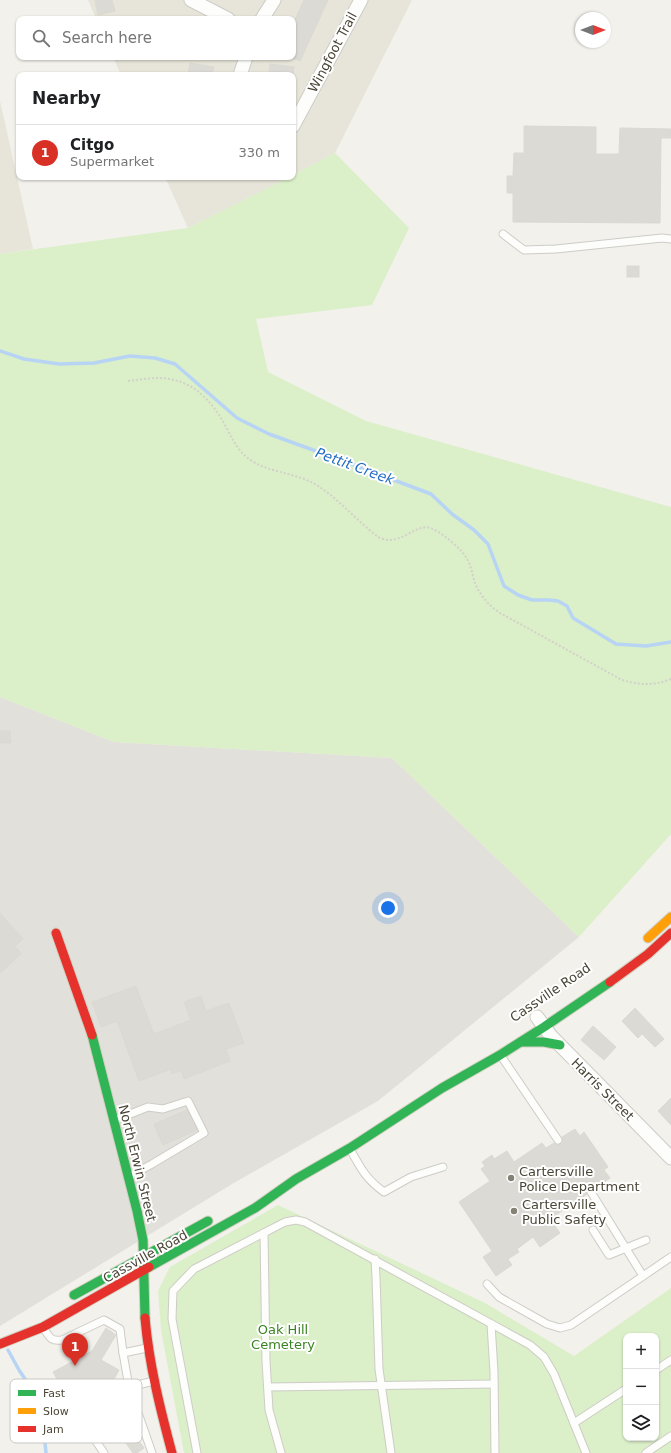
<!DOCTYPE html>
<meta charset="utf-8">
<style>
:root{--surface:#fff;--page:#f2f2f2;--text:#202124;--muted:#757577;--line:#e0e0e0;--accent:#d93025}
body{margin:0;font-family:"DejaVu Sans",sans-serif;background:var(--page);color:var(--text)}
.controls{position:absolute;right:12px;bottom:12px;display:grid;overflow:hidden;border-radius:8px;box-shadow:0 1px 3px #0004}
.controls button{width:36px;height:36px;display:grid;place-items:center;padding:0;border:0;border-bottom:1px solid var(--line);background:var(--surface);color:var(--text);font:20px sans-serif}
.compass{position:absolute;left:575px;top:12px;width:36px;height:36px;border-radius:50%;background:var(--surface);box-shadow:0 1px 3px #0004;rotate:90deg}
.you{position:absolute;left:388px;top:908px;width:14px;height:14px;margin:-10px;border:3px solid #fff;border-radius:50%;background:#1a73e8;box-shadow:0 0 0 6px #1a73e833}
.badge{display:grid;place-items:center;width:26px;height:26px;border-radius:50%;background:var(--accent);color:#fff;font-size:13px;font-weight:700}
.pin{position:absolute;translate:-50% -33px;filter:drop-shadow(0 1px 2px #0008)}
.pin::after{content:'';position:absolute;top:21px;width:14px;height:12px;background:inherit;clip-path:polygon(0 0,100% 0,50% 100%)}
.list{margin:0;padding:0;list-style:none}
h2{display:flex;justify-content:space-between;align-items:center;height:52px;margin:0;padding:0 16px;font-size:17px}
h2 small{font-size:13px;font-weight:400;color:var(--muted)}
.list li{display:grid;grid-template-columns:26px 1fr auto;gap:12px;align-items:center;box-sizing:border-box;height:56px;padding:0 16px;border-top:1px solid var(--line)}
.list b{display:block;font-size:15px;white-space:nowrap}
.list p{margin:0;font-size:13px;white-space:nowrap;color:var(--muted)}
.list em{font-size:13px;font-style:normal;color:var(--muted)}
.icon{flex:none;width:22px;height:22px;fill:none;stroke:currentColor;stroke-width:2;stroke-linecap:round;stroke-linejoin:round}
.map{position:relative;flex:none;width:671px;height:1453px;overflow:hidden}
.search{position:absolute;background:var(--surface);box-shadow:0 1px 3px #0004;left:16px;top:16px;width:280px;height:44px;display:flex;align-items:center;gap:10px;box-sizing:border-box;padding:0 14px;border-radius:8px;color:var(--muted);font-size:15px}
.panel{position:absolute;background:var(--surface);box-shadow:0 1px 3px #0004;left:16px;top:72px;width:280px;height:108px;border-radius:8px}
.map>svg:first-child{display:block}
.residential{fill:#e7e4d9}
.industrial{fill:#e2e0da}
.green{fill:#dbefc9;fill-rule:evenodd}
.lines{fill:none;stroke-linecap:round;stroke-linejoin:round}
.stream{stroke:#b8d4f4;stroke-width:3.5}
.building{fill:#dcdad4;stroke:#dbd9d1}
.lane-casing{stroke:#ceccc6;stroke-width:9}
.street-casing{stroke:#ceccc6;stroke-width:15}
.fast-casing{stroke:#d2d0c2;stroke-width:11}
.slow-casing{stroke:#d2d0c2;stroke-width:11}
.jam-casing{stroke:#d2d0c2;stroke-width:11}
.path{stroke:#d2d1ca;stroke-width:2;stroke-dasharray:2 2;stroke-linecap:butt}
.lane{stroke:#fdfdfc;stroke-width:7}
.street{stroke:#fdfdfc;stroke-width:13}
.fast{stroke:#30b455;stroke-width:9}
.slow{stroke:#ff9f0a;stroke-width:9}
.jam{stroke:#e5322d;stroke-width:9}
.poi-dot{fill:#858176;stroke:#fff;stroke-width:1.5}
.labels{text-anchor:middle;stroke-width:4;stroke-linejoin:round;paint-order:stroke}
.street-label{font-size:13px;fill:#4a4536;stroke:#fff}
.poi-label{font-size:13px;fill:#4a4536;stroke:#fff;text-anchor:start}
.park-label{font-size:13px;fill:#3a8422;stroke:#fff}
.water-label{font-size:14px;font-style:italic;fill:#226bc3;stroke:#fff}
.key{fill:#fff;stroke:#c9c7c3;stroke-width:1}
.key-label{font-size:11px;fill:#4a4536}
</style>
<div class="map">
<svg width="671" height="1453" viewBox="0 0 671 1453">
<rect width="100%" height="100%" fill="#f2f1ec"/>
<!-- residential -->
<g class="residential">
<path d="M88,0H412L335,153L293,175V75H121L113,57H293V19H96Z"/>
<path d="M0,101L33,249L0,254Z"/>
<path d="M165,177H289L188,228Z"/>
</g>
<!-- industrial -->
<path class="industrial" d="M0,697L114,742L392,758L579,937L378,1101L232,1184L0,1326Z"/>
<!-- green -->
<g class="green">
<path d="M335,153L409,228L372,305L256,319L268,372L366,421L671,507V834L579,937L392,758L114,742L0,697V254L188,228L289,177H293V175Z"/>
<path d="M278,1205L485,1303L574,1356L671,1288V1453H184L161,1330L158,1291L170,1267ZM626,1336H656V1438H626Z"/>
</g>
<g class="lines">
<!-- stream -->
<g class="stream">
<path d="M0,351L24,359L59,364L94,363L130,356L155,358L175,364L237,418L269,434L338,459L431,494L452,514L474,530L488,544L504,586L518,595L532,600H549L558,601L567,606L573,618L616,644L646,646L671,642"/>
<path d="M8,1350L19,1370L41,1403L46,1453"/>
</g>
</g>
<!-- building -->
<g class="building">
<path d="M95,0H112L115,11L98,15Z"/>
<path d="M304,0H328L300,61L293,58V24Z"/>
<path d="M190,63L214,67L212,75H188Z"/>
<path d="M270,64L294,67L293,75H269Z"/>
<path d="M524,126L596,127V154H619L620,128L671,129V138H661L660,223L513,222V193H507V176H513L514,153H524Z"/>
<rect x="627" y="266" width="12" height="11"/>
<path d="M0,731H10L11,743H0Z"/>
<path d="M0,913L23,939L15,946L21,954L0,973Z"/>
<path d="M136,986L154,1034L191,1020L184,1002L201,996L206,1011L229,1003L244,1043L226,1049L230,1061L184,1079L181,1070L172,1074L171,1069L139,1081L117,1021L101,1027L92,1002Z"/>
<path d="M635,1008L664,1039L655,1047L642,1034L638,1038L622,1021Z"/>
<path d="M593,1026L616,1047L604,1060L581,1040Z"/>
<path d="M671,1098V1125L658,1111Z"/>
<path d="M187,1110L197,1130L163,1145L154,1124Z"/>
<path d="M575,1129L580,1136L584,1132L608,1167L604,1170L610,1178L595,1189L591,1187L588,1188L586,1192L587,1194L550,1219L560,1233L540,1247L533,1237L517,1249L519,1252L508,1259L512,1265L496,1276L483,1257L492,1251L459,1202L490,1181L481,1169L485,1166L482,1162L492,1155L494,1159L507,1151L514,1162L542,1143L546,1148L554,1143L556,1145L560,1144L563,1142L562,1137Z"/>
<path d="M106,1328L116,1335L101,1360L119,1370L108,1390L89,1379L64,1392L53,1372L92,1351Z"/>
<path d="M120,1415L144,1448L137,1453H133L111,1422Z"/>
</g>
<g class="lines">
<defs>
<g id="lane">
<path d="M503,234L524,250L556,249L662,238L671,239"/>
<path d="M501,1056L558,1140"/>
<path d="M115,1120L148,1107L163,1109L188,1101L204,1133L152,1164L130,1176"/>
<path d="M350,1149C361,1169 366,1179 384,1192L411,1177L443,1167"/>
<path d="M591,1192L643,1276"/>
<path d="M593,1230L609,1255L646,1240"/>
<path d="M264,1233L266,1361L269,1410L281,1453"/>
<path d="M375,1259L376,1277L379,1369L391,1453"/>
<path d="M487,1284L499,1297L547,1324L560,1328L571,1325L671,1257"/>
<path d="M491,1324L494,1372L495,1453"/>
<path d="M43,1327C49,1336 50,1342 62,1340L104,1320L120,1329L123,1353L147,1348"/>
<path d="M123,1353L129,1387L154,1381"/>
<path d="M656,1370L671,1360"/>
<path d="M268,1387L494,1384"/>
<path d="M574,1423L626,1389"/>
<path d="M104,1453L83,1422L81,1416L84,1411L129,1387L152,1453"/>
<path d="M197,1453L172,1319L173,1291L194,1269L285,1222L296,1220L305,1222L530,1345L544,1357L554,1374L586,1453"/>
<path d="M646,1453L671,1436"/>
</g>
<g id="street">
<path d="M191,0L228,19"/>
<path d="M262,19L274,0"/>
<path d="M240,75L246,57"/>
<path d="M293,126L361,0"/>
<path d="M537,1017L551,1036L671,1158"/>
</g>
<g id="fast">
<path d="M92,1035L137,1211L143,1240L145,1318"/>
<path d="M521,1042H544L560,1045"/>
<path d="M149,1267L255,1208L296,1179L350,1148L442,1088L500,1055L544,1027L610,982"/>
<path d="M74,1295L208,1221"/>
</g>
<path id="slow" d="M648,938L671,917"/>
<g id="jam">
<path d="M56,933L92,1035"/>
<path d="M610,982L648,954L671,933"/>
<path d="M145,1318C149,1364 160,1408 172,1453"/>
<path d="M0,1344L43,1327L149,1267"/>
</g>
</defs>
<!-- lane casing -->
<use href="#lane" class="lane-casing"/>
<!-- street casing -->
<use href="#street" class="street-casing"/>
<!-- fast casing -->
<use href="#fast" class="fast-casing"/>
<!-- slow casing -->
<use href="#slow" class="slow-casing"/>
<!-- jam casing -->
<use href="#jam" class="jam-casing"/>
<!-- path -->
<path class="path" d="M128,381C138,380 149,378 159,378C191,379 210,398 225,425C232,438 237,450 249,459C268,473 294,472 315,484C338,498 356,520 378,537C401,549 416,520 433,529C442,533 463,550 467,559C471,565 472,573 474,580C478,593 488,605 500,613L622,680C639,685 654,686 671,679"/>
<!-- lane -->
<use href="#lane" class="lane"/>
<!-- street -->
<use href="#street" class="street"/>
<!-- fast -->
<use href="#fast" class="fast"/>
<!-- slow -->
<use href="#slow" class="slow"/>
<!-- jam -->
<use href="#jam" class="jam"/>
</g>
<!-- markers -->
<g class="poi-dot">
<circle cx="511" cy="1178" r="4"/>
<circle cx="514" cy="1211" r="4"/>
</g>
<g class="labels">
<!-- street labels -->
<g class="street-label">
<text transform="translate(332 52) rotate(-62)" y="5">Wingfoot Trail</text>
<text transform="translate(550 992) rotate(-34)" y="5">Cassville Road</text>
<text transform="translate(603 1089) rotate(45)" y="5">Harris Street</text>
<text transform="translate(138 1163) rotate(76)" y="5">North Erwin Street</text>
<text transform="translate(145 1256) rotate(-29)" y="5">Cassville Road</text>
</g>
<!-- poi labels -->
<g class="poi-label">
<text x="519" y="1176">Cartersville<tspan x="519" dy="15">Police Department</tspan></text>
<text x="522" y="1209">Cartersville<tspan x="522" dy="15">Public Safety</tspan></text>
</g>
<!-- park labels -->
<g class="park-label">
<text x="283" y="1334">Oak Hill<tspan x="283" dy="15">Cemetery</tspan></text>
</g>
<!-- water labels -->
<g class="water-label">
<text transform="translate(355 466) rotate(20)" y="5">Pettit Creek</text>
</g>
</g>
<!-- legend -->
<rect x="10" y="1379" width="132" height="64" rx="6" class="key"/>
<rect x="18" y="1390" width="18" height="6" fill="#30b455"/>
<rect x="18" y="1408" width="18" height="6" fill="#ff9f0a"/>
<rect x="18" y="1426" width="18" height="6" fill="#e5322d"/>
<g class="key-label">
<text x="43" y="1397">Fast</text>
<text x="43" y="1415">Slow</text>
<text x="43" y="1433">Jam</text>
</g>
</svg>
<div class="controls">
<button>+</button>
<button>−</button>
<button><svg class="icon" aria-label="layers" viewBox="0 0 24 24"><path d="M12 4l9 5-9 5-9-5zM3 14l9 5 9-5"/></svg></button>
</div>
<svg class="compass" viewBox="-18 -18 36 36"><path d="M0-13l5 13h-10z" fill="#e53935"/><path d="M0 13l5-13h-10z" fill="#757577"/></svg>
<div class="you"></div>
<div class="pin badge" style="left:75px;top:1366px">1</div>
<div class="search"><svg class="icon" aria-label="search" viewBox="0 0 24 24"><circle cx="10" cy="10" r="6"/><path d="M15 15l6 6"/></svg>Search here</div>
<section class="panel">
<h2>Nearby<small></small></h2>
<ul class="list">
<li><span class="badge">1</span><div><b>Citgo</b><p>Supermarket</p></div><em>330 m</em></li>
</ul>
</section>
</div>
